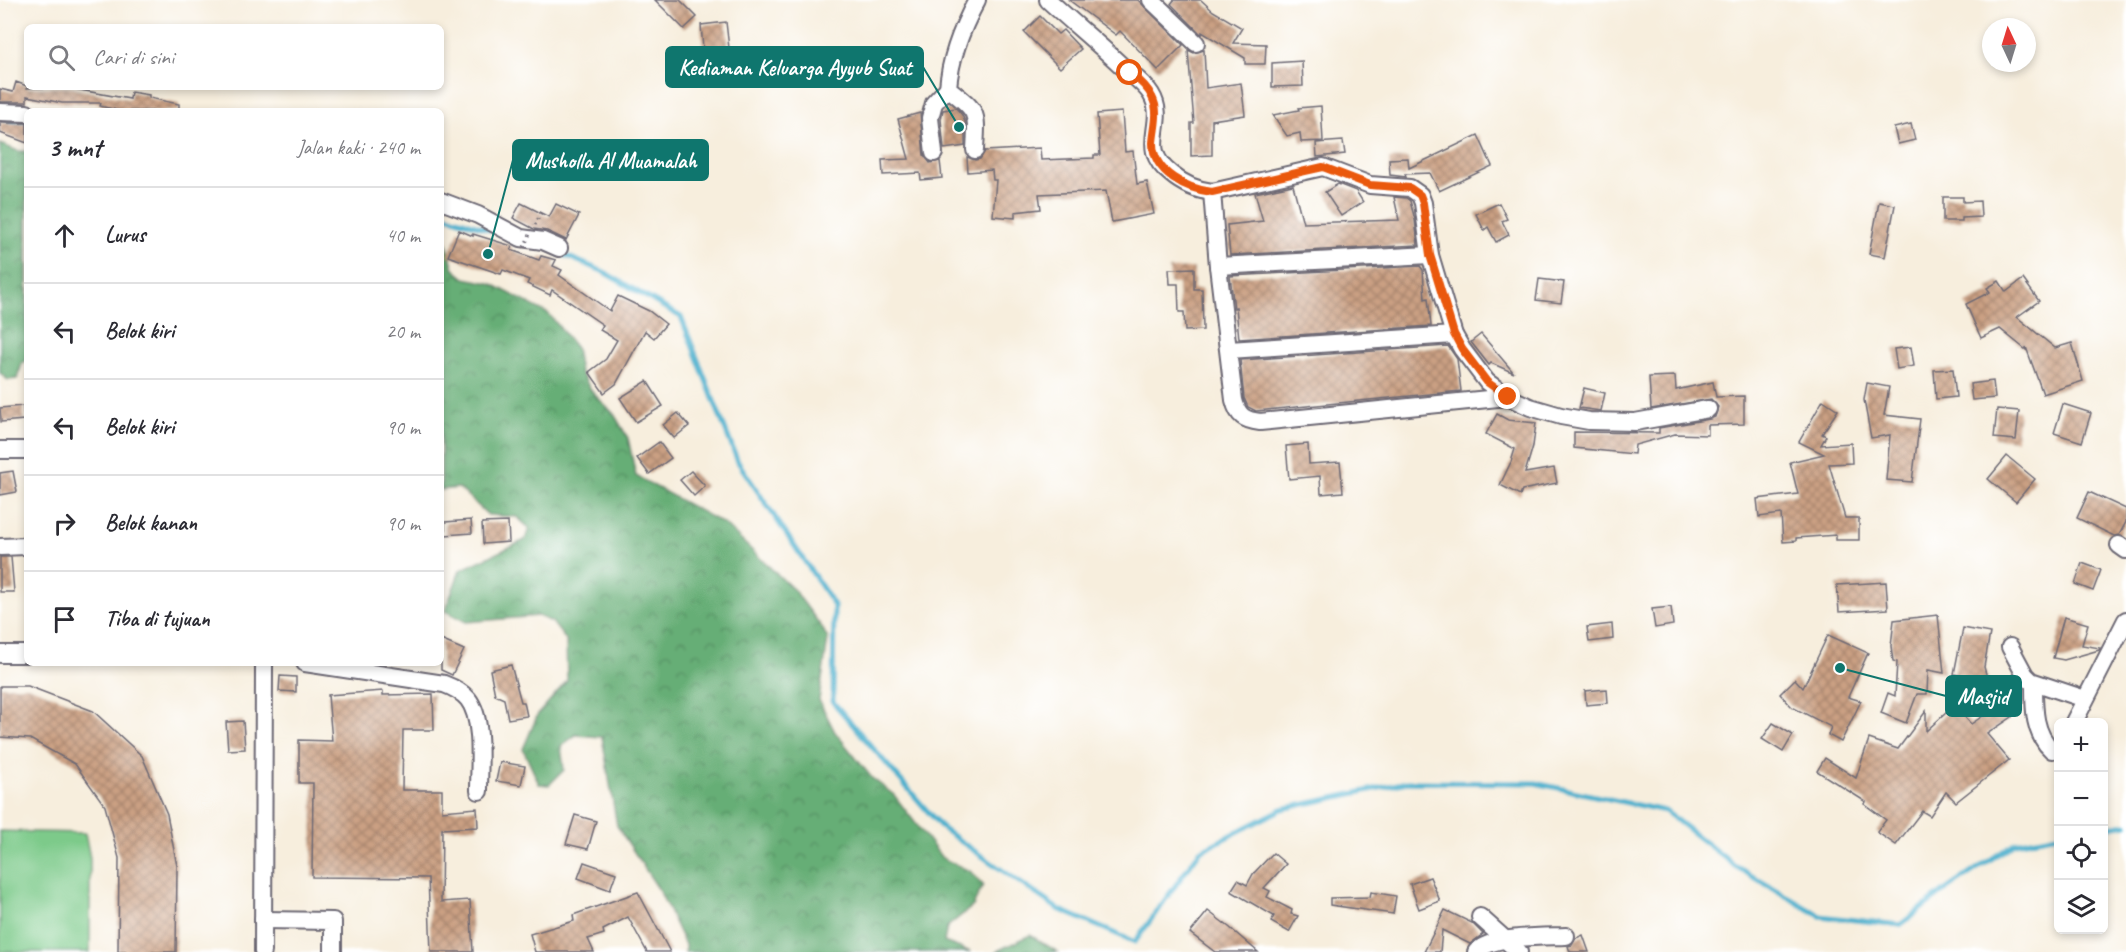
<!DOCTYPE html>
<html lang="id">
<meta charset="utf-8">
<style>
:root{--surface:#fff;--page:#f2f2f3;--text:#2b2b33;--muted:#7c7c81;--line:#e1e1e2}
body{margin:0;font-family:Caveat,sans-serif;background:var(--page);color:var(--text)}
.controls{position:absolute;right:18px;bottom:18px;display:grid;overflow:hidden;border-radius:9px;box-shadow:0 3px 9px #0003}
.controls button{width:54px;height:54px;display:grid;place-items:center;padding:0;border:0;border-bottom:2px solid var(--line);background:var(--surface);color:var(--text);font:30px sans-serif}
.compass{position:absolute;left:1982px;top:18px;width:54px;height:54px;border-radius:50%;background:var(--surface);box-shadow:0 3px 9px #0003;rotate:356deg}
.stop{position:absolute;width:18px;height:18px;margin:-14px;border:4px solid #ea580c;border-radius:50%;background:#fff}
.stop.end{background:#ea580c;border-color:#fff;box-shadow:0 2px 6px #0008}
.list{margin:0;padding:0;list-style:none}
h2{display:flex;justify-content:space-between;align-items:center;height:78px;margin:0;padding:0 24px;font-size:26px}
h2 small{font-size:20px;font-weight:400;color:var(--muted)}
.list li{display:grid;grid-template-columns:39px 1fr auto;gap:18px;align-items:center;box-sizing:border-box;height:96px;padding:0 24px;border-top:2px solid var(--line)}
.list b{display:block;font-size:22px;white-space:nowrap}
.list em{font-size:20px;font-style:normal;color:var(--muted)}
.icon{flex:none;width:33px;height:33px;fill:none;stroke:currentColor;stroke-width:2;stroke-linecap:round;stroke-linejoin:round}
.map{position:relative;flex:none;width:2126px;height:952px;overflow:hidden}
.search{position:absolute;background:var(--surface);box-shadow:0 3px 9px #0003;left:24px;top:24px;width:420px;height:66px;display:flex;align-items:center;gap:15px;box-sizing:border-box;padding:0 21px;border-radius:9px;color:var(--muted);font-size:22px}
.panel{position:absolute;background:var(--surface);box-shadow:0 3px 9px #0003;left:24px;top:108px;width:420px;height:558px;border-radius:9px}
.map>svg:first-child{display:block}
.forest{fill:url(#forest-crowns);stroke:#446858;stroke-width:1.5}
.park{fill:#7dca8a;stroke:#507662;stroke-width:1.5}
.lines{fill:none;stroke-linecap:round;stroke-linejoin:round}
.stream{stroke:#4eb0cd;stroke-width:5}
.building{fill:url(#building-cross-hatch)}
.minor-casing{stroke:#6d6974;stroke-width:20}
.path{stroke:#6d6974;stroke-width:3;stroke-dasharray:1.5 4.5;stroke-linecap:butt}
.minor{stroke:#fff;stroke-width:16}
.path-bridge{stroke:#6d6974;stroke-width:3;stroke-dasharray:1.5 4.5;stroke-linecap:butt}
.route{stroke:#ea580c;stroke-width:8}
.leader{fill:none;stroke:#0f766e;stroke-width:2}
.callout-dot{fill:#0f766e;stroke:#fff;stroke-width:2}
.callout{fill:#0f766e;stroke:#0f766e;stroke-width:2}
.callout-label{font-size:22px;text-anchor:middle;font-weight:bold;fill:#fff}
</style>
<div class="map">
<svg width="2126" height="952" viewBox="0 0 2126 952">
<defs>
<pattern id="forest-crowns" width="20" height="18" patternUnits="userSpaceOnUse" patternTransform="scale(1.5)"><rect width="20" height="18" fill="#66ae76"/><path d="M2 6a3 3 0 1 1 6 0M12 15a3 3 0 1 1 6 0" fill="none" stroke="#548d62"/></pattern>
<pattern id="building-cross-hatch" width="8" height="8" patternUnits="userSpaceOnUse" patternTransform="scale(1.5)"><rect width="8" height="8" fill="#cba083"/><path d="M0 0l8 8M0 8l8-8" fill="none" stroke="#a4826c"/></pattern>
</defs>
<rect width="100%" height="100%" fill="#fff"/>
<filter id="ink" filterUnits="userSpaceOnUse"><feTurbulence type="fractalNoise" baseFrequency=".0167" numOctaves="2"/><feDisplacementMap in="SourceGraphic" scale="12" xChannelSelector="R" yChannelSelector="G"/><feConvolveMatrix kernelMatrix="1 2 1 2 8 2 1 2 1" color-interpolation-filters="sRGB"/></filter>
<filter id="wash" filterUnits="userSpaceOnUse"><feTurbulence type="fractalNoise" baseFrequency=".008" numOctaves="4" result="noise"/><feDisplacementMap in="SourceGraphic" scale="24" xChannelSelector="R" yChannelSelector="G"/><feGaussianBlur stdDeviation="1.35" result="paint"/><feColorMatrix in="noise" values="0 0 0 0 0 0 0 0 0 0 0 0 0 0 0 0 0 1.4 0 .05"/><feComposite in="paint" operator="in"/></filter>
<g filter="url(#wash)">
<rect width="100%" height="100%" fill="#f7eedd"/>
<!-- forest -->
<g class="forest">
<path d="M0,144L18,151H27V360L22,364L17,379L8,380L0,373Z"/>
<path d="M441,238L446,242L454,269L465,278L490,283L549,314L576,348L580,372L593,393L614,414L628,438L636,476L724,524L794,590L821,626L828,639L819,700L835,732L872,778L894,795L942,858L970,871L983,885L973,906L947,927L944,942L971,952H685V945L659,890L617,826L602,737L576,735L561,746L564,770L549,785L539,784L523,749L538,714L567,681L566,640L552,622L538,616L466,622L445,611L460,570L525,540L529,528L517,517L488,515L459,488L441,490Z"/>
<path d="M1030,935L1058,952H995Z"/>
</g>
<!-- park -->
<path class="park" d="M0,831L85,833L90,858V952H0Z"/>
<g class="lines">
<!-- stream -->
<g class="stream">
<path d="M6,119L27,125"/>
<path d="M441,214L491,230"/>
<path d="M559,253L602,271L681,317L738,462L834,605L833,702L943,829L1058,909L1135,942L1200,851L1282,809L1407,782L1535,783L1665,811L1735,866L1820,916L1900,925L1947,889L2015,843L2058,835"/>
<path d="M2104,828L2126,824"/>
</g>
</g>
<g id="blocks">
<!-- building -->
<g class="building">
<path d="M655,0H680L697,17L684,29Z"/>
<path d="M1069,0H1138L1183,45L1158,70L1120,31L1116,35Z"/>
<path d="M1174,0H1201L1213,11L1242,28L1233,43L1266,44L1265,64H1245V58L1202,32V35L1171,4Z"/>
<path d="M1040,16L1058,34L1063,30L1081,49L1060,68L1024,32Z"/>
<path d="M726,22L730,57L704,60L701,25Z"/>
<path d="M1188,50L1194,53L1204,50L1206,88L1241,83L1245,115L1212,120V155L1191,156V123H1194Z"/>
<path d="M1302,61L1303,86L1272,87V63Z"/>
<path d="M16,82L27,86V88L75,87V89L130,99L131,92L149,95V98L179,104V111H121L100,106L101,103H62L27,96V102H0V89L13,92Z"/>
<path d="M1321,106L1323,141L1301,142L1300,133L1287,136L1273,115L1299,110L1298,108Z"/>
<path d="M956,108L962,115L965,122V146L944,149L941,119L943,110Z"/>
<path d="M1122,112L1125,152L1133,151L1137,184L1147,182L1154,214L1112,222L1106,191L1039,194L1041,209L1015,212V218L993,216L996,180H993L992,170L968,172L967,157L975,160L980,159L985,151L1040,148L1041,160L1094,158V155H1100L1097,114Z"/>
<path d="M920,113L924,155L930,163L940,161L942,178L921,180L920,173L883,175L882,160L909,159L898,119Z"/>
<path d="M0,123H27V143L0,133Z"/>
<path d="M1911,124L1915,140L1898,144L1894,128Z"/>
<path d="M1478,135L1492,166L1439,191L1430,173L1405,174L1406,177L1390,175L1389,159L1408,158L1409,168Z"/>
<path d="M1343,141L1345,154L1317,157L1316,143Z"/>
<path d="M1338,184L1356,191L1363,202L1341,216L1325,192Z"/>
<path d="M1293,185L1303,223L1399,220L1394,197L1406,198L1410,201L1415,220L1418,245L1230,255L1227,225L1263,221L1255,193Z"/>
<path d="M1943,197H1963V202L1980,201L1981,217L1962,218V221H1943Z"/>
<path d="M1879,202L1895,205L1885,257L1869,254Z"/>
<path d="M521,203L549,217L556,204L579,215L566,240L547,231L534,229L513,218Z"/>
<path d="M1499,203L1507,219L1502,221L1509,235L1496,242L1488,227L1484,230L1476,214Z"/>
<path d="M459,230L473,236V234L512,246L511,250L539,260L541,256L556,260L553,266L562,270L559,275L610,311L618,296L649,311L666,324L654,338L645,331L616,384L604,393L589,372L606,359L617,340L600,330L603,325L552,290L550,295L527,284L529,280L503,270L501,274L448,256Z"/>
<path d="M1420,266L1423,270L1425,299L1428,298L1431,326L1239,339L1236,307L1234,308L1230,276Z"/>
<path d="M1194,268V289H1202L1203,330L1185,331L1184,312H1179L1178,284H1170L1169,269Z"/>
<path d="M1539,279L1564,282L1561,303L1536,300Z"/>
<path d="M2023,279L2039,301L2017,317L2055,348L2072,343L2083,381L2043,394L2026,347V350L2000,329L1981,338L1966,304L1990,292L1987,288L1999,281L2006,292Z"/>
<path d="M1481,334L1514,373L1491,363L1489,365L1471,342Z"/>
<path d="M1448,346L1457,359L1461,391L1256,411L1248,407L1244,398L1240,360Z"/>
<path d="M1911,347L1914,366L1897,369L1894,349Z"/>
<path d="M1953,369L1956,397L1936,399L1934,370Z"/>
<path d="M1675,376L1676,390L1713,382L1716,397L1744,396V424L1708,425V435L1675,434L1635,445L1634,454L1574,448V432L1659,433V428L1710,419L1715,417L1718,407L1711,399L1651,409L1649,377Z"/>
<path d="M647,381L663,406L636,422L620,398Z"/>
<path d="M1993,381L1995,398L1972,400L1970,384Z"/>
<path d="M1867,383L1889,387L1884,415L1920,419L1912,482L1886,480L1890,435L1871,438L1864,400Z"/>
<path d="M1584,388L1605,393L1601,411L1579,408Z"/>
<path d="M1823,400L1838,410L1822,434L1826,436L1821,445L1851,443L1852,463L1829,464L1845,518H1859V540H1836V535L1796,538V541L1783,542L1781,514L1759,517L1757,499L1798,494L1790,462L1824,454L1799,442Z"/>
<path d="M2063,404L2091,413L2082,442L2054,433Z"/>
<path d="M23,406L24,420L1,422L0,408Z"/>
<path d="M1997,409L2019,411L2016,440L1994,438Z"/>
<path d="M678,413L689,426L674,438L663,425Z"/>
<path d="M1497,414L1508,420L1536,423L1533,446L1525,473L1554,468L1557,483L1522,490L1520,495L1500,485L1511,462L1515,449L1486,434Z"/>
<path d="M659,442L671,458L649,474L637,458Z"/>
<path d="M1308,444L1309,464L1340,462L1343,492L1321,494L1320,476L1289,479L1286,446Z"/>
<path d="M2007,456L2035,479L2016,502L1988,479Z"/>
<path d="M13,471L17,492L0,495V473Z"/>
<path d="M691,471L705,486L694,496L680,480Z"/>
<path d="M2089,492L2126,509V522L2119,535L2114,536L2077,518Z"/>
<path d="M471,520L472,533L445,535V522Z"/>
<path d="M508,522L509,542L483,544L482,523Z"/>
<path d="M0,557H11L14,592H0Z"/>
<path d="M2082,563L2101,570L2093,591L2075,584Z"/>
<path d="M1886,582L1888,609L1839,612L1837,585Z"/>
<path d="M1671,607L1673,625L1655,628L1652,609Z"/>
<path d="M1938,615L1944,673L1928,670L1927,694H1917L1906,723L1881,713L1888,693L1895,696L1897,662L1893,661L1891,646L1894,620Z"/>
<path d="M2064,617L2088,624L2082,645L2100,648L2099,650L2064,660L2053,658Z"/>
<path d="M1612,624L1613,639L1589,642L1587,627Z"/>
<path d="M1963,628L1990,633L1984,667L1988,681L1966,687L1963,676L1954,674Z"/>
<path d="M1828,635L1868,653L1848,697L1861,701L1841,742L1828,735L1831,727L1792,707L1780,694L1795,679L1803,688Z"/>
<path d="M441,640L464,650L452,675L441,670Z"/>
<path d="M511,665L521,702H524L527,716L508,719L504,699L495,695L490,670Z"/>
<path d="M280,676L296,677V692L279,691Z"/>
<path d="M0,686H28L93,711L142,756L167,814L177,866L176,952H118L119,858L105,806L75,764L30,739L0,737Z"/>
<path d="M1607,689L1608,703L1586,705L1585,691Z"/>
<path d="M383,691V695L433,694L434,730H403L402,790H442V811L477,808L478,827L442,829L441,902L470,900L473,952H431L428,878L312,877L313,783H299V740L332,741L328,695Z"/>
<path d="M2002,703L2012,717L1987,734L2009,760L1956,802L1946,792L1930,816L1922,811L1896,845L1877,832L1886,820L1864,804L1866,802L1817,771L1825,758L1856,778L1869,739L1898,749L1926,711V731L1947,712L1948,709L1955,706L1971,724Z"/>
<path d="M243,721L245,749L228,750L226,722Z"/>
<path d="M1773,723L1793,735L1783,752L1762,739Z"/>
<path d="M500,762L525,766L521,785L496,781Z"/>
<path d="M575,815L596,821L588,849L566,844Z"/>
<path d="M1273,853L1286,864L1264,888L1270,891L1267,897L1292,910L1291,914L1298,916L1289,932L1271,922L1274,916L1231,891L1238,880L1247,885L1253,874Z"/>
<path d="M584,862L616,873L610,890L578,878Z"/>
<path d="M1430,877L1440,901L1419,909L1410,884Z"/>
<path d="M638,892L670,952H647L628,917L603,930L604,934L588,939L594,952H535L530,934L574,921L573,915Z"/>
<path d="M1371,892L1396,896L1393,914L1330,905V898L1370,897Z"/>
<path d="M1445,910L1472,923L1483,934L1470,944L1442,930L1440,952H1424Z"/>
<path d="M1208,911L1229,927L1258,952H1215L1190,933Z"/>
<path d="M1583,935L1589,952H1570L1568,946L1572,945L1576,938Z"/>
</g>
</g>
</g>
<g filter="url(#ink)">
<use href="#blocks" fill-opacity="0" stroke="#6d6974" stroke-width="1.5"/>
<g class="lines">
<defs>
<g id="minor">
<path d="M1048,0C1073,23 1099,44 1124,68C1133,76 1144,83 1151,94C1169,123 1136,147 1171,174C1184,185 1196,190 1212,192L1323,167L1370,185L1410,188L1420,195L1423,203L1430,255L1454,335L1462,349L1487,382L1508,397L1530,407L1561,416L1589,421L1635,422L1708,409"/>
<path d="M1151,0L1196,43"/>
<path d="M0,112L27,113"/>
<path d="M975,150C977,111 979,113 948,88C950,59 963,26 977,0"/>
<path d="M934,153L930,118L934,103L948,88"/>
<path d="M1212,192L1218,266L1234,400C1238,416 1244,420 1260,422L1508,397"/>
<path d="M441,201L478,215L521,238L543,241L559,248"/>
<path d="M1218,266L1430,255"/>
<path d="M1229,350L1454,335"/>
<path d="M0,450H27"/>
<path d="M2119,545L2126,550"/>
<path d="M0,547L27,546"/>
<path d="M2010,647L2025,675L2031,681L2085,699"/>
<path d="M0,654H27"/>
<path d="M305,663L444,684C452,687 462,692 468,699C484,719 479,766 479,791"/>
<path d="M2034,683C2034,706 2033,733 2052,750L2058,749"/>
<path d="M2074,722L2126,620"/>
<path d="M1480,917L1519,952"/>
<path d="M263,920L333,921V952"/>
<path d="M263,952L264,663"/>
<path d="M1476,952C1491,935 1544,937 1566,936"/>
</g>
</defs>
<!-- minor casing -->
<use href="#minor" class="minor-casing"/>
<!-- path -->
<path class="path" d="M535,225L542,211"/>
<!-- minor -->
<use href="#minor" class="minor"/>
<!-- path-bridge -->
<path class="path-bridge" d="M524,247L532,230"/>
</g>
</g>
<g class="lines" filter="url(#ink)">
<!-- route -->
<path class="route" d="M1130,73C1138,79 1148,87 1152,97C1160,112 1154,127 1153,143C1153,173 1187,189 1212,192L1323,167L1370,185L1410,188L1420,195L1423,203L1430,255L1454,334L1462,349L1487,382L1508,397"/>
</g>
<!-- callouts -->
<path class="leader" d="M959 127L923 67M488 254L513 160M1840 668L1946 696"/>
<g class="callout-dot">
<circle cx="959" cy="127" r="6"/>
<circle cx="488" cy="254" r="6"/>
<circle cx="1840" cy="668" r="6"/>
</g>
<g class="callout">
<rect x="666" y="47" width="257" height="40" rx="6"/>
<rect x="513" y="140" width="195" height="40" rx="6"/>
<rect x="1946" y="676" width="75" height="40" rx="6"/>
</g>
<g class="callout-label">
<text x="795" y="75">Kediaman Keluarga Ayyub Suat</text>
<text x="611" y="168">Musholla Al Muamalah</text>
<text x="1983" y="704">Masjid</text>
</g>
</svg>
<div class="controls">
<button>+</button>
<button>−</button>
<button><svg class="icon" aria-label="locate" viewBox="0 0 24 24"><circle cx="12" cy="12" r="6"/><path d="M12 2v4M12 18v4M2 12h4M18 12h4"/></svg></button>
<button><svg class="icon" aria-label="layers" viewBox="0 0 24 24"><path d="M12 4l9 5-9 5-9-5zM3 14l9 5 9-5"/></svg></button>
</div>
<svg class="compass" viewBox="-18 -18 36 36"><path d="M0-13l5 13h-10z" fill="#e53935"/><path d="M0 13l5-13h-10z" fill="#7c7c81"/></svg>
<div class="stop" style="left:1130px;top:73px"></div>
<div class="stop end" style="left:1508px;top:397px"></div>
<div class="search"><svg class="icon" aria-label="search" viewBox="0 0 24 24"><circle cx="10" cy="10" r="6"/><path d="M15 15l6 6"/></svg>Cari di sini</div>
<section class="panel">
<h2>3 mnt<small>Jalan kaki · 240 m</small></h2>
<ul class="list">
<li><svg class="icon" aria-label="ahead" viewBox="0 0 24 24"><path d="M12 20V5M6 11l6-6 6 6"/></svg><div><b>Lurus</b></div><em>40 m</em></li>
<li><svg class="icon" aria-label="left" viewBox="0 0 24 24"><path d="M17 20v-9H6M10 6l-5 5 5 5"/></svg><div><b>Belok kiri</b></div><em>20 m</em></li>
<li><svg class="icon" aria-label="left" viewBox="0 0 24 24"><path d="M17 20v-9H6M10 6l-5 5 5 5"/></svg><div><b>Belok kiri</b></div><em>90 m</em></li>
<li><svg class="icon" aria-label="right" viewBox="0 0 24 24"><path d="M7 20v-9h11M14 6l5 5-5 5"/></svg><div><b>Belok kanan</b></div><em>90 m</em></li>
<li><svg class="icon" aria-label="arrive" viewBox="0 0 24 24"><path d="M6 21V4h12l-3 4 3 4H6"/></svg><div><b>Tiba di tujuan</b></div></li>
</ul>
</section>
</div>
